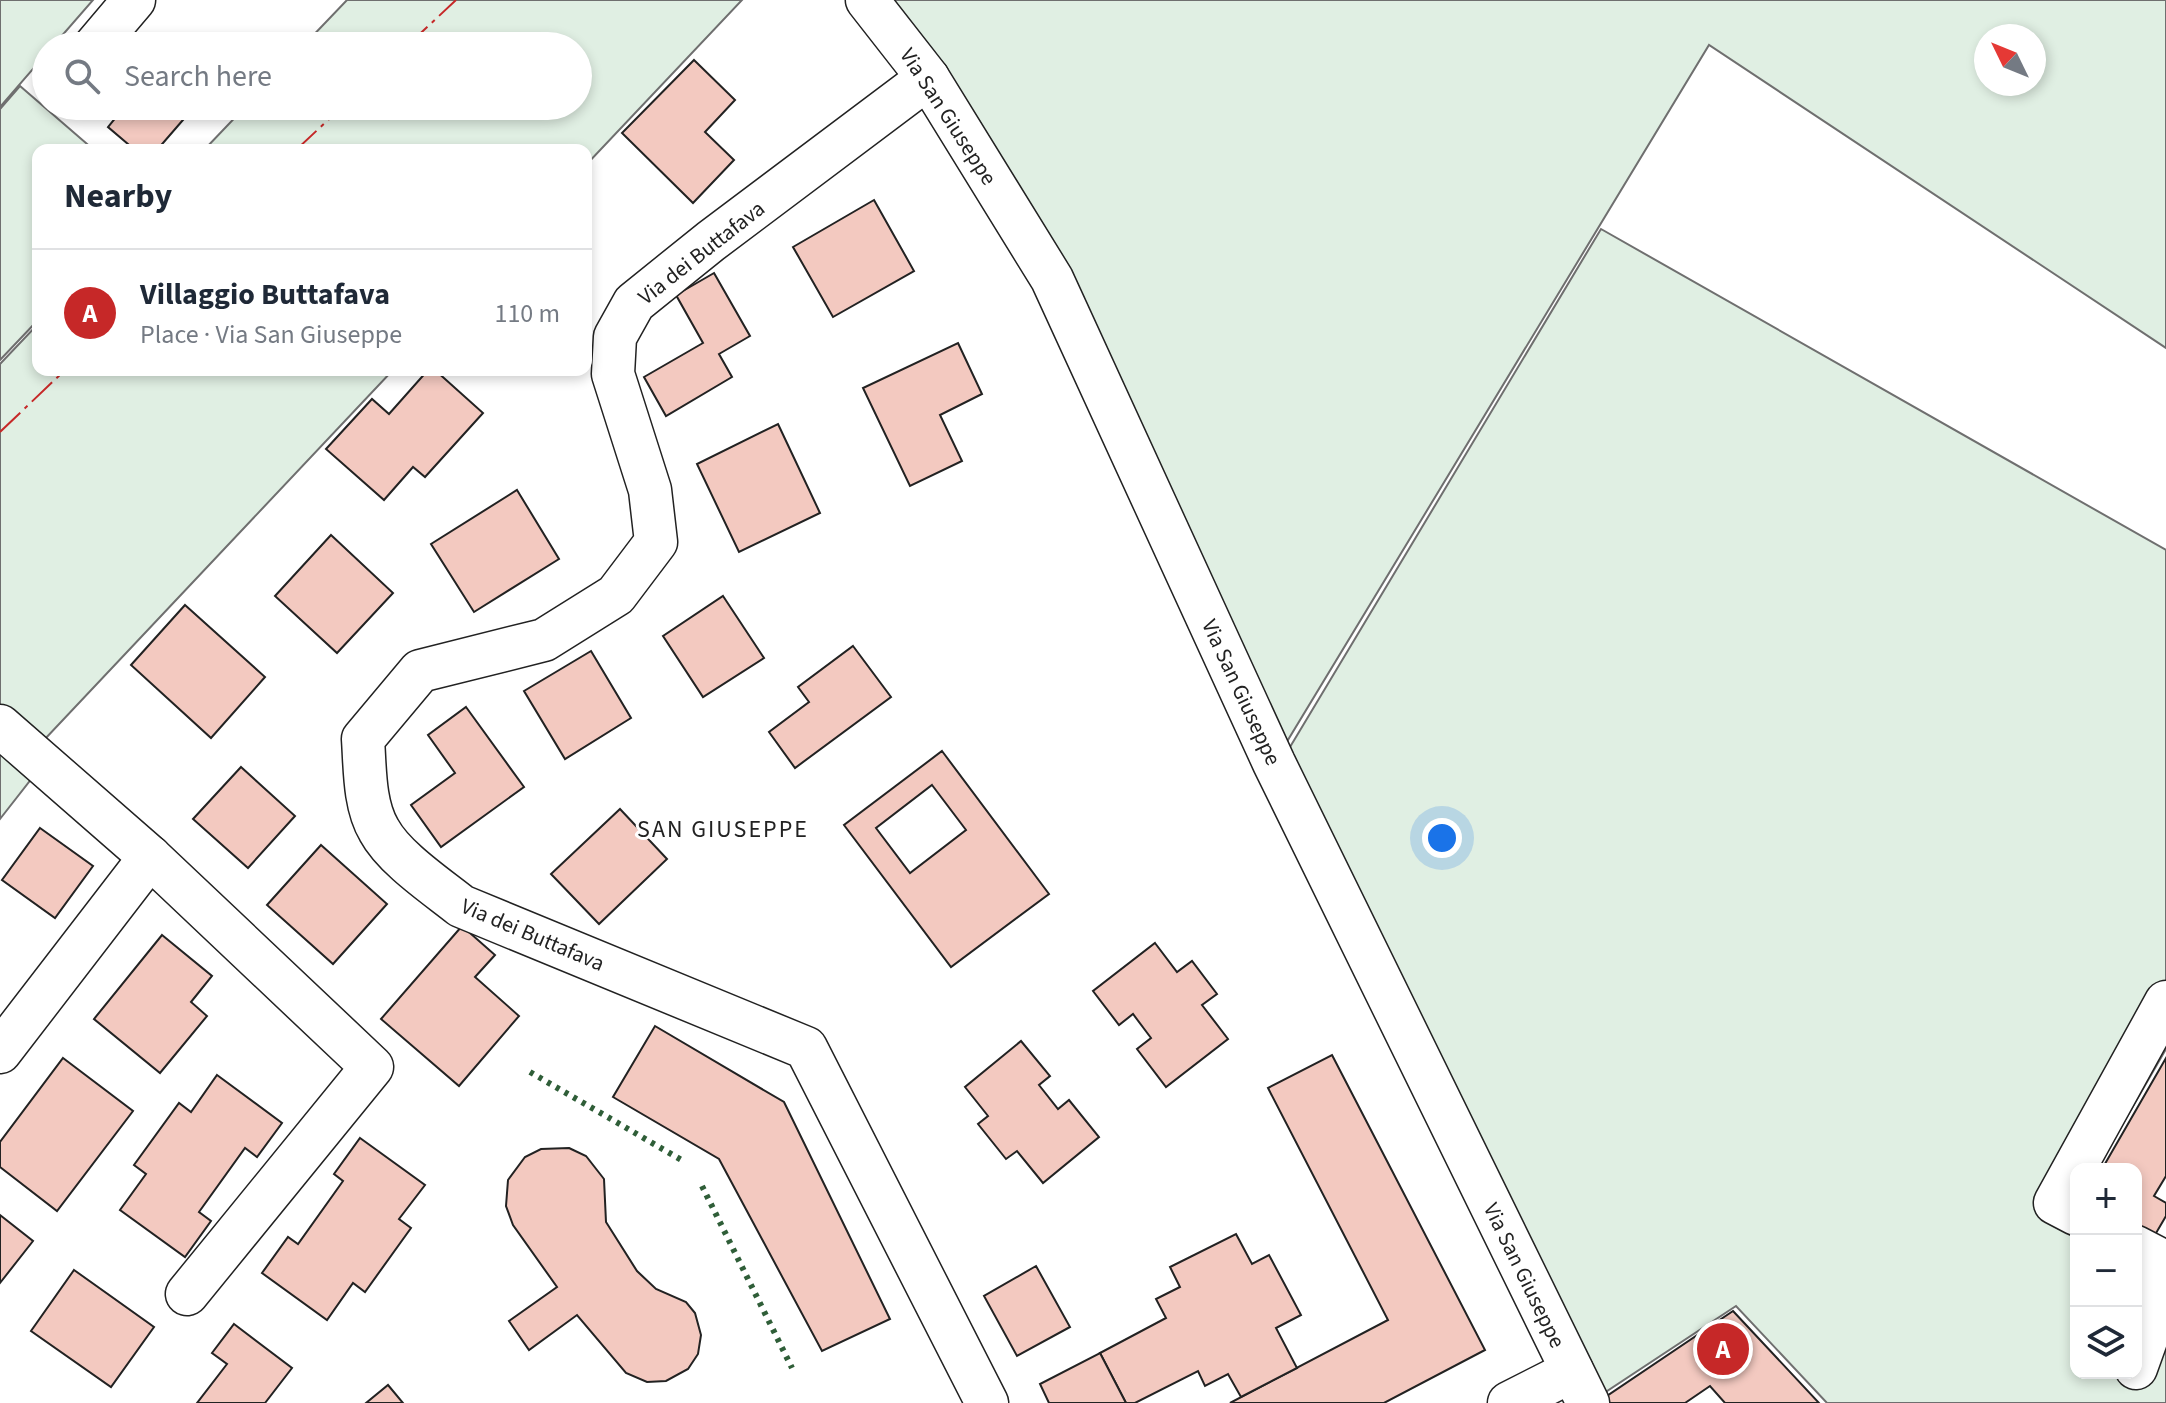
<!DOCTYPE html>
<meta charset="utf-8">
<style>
:root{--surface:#fff;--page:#f6f6f7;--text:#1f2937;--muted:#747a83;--line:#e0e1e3;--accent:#c62828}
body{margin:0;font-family:"Source Sans 3",sans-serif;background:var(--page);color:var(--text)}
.controls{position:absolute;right:24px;bottom:24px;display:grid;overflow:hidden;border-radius:16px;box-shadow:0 4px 12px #0003}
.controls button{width:72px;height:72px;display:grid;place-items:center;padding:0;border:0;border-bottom:2px solid var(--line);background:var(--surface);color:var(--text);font:40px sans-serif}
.compass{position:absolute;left:1974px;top:24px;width:72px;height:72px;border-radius:50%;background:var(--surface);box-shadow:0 4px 12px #0003;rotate:313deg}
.you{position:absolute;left:1442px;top:838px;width:28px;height:28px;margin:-20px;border:6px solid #fff;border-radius:50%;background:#1a73e8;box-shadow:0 0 0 12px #1a73e833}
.badge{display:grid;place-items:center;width:52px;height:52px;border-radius:50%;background:var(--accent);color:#fff;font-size:26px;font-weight:700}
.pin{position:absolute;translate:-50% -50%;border:4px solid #fff;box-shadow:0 2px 8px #0006}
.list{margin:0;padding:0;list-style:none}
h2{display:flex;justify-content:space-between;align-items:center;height:104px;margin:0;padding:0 32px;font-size:34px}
h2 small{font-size:26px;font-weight:400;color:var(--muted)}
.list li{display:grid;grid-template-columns:52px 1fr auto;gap:24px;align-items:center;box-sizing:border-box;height:128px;padding:0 32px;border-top:2px solid var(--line)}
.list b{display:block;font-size:30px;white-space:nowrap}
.list p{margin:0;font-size:26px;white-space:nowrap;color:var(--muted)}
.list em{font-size:26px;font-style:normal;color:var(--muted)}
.icon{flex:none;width:44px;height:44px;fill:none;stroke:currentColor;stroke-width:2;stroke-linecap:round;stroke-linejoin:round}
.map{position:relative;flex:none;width:2166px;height:1403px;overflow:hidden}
.search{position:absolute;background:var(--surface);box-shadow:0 4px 12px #0003;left:32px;top:32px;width:560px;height:88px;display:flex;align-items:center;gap:20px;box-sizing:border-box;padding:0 28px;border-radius:44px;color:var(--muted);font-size:30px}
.panel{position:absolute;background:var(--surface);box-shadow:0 4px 12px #0003;left:32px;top:144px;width:560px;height:232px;border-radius:16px}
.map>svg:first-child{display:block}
.green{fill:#e0efe3;stroke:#6f6f6f;stroke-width:2;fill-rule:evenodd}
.building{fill:#f3c9c0;stroke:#222;stroke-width:2;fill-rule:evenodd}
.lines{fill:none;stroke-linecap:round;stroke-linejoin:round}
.minor-casing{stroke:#222;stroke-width:45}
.minor{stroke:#fff;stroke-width:42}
.hedge{stroke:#2f5e38;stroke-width:6;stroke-dasharray:4 6;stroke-linecap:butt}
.power{stroke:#c62828;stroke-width:2;stroke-dasharray:28 6 4 6;stroke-linecap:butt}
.labels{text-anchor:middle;stroke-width:6;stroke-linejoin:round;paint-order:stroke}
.street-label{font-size:22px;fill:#222;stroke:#fff}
.neighbourhood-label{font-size:24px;letter-spacing:2px;fill:#222;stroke:#fff}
</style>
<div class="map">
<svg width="2166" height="1403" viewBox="0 0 2166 1403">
<rect width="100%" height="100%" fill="#fff"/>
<!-- green -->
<g class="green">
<path d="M0,0H93L53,46H46V54L0,107Z"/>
<path d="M347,0H742L586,165V150H204L246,106H578V46H303Z"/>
<path d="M893,0H2166V348L1709,45L1277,758L1055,264L980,122ZM1986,36H2034V84H1986Z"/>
<path d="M20,86L94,150H38V320L0,360V109Z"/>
<path d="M1601,229L2166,550V1049L2076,1205V1373H2136V1239L2166,1255V1403H1827L1736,1306L1601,1395L1281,762Z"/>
<path d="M38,324V370H393L44,740L54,750L0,819V364Z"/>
</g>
<!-- building -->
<g class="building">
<path d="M694,60L735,100L705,132L734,160L693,203L622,133Z"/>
<path d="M125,106H181L189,113L157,150H135L108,127Z"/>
<path d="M874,200L914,271L833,317L793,247Z"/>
<path d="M714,273L750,336L719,354L732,377L666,416L644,377L703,343L676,295Z"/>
<path d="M958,343L982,394L940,415L962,461L910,486L863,388Z"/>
<path d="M428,370H435L483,413L425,477L413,467L384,500L326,449L372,399L389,414Z"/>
<path d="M778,424L820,513L739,552L697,464Z"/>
<path d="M517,490L559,559L474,612L431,544Z"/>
<path d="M331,535L393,593L337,653L275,596Z"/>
<path d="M723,596L764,658L703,697L663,636Z"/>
<path d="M185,605L265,677L211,738L131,665Z"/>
<path d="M853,646L891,697L795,768L769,732L809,702L798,687Z"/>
<path d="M591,651L631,718L565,759L524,691Z"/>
<path d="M466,707L524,787L441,847L411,805L455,773L428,735Z"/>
<path d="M942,751L1049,894L951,967L844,825ZM932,785L966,830L910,873L876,828Z"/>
<path d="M241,767L295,816L248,868L193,819Z"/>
<path d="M620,809L667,859L599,924L551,874Z"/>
<path d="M40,828L93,866L55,918L2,880Z"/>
<path d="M321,845L387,904L333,964L267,905Z"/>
<path d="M462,926L495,955L475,977L519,1016L459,1086L381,1019Z"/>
<path d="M162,935L212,976L191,1002L207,1016L160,1073L94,1019Z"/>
<path d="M1155,943L1177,972L1192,961L1217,994L1202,1005L1228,1039L1166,1087L1137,1049L1151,1038L1133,1014L1119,1025L1093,991Z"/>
<path d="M655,1026L784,1102L890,1319L822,1351L719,1159L613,1097Z"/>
<path d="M1021,1041L1050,1076L1039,1085L1058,1109L1069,1100L1099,1137L1043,1183L1017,1151L1006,1159L978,1124L988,1116L965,1087Z"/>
<path d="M1332,1055L1485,1350L1384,1403H1230L1388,1320L1268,1088Z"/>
<path d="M63,1058L133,1111L57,1211L0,1167V1142Z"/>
<path d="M2166,1058V1176L2154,1196L2166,1203V1216L2152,1240L2136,1231V1169H2102Z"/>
<path d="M217,1075L282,1123L257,1157L245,1148L199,1212L211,1221L185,1257L120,1210L146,1174L134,1165L179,1103L191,1112Z"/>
<path d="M360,1138L425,1185L399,1219L411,1228L365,1292L353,1283L327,1320L262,1273L288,1237L298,1244L343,1181L334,1174Z"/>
<path d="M569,1148L586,1156L604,1179L606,1222L637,1271L656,1289L686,1302L695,1313L701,1335L698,1354L688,1369L666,1381L647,1382L626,1373L577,1315L529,1350L509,1321L557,1287L513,1225L506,1206L508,1180L525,1157L541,1149Z"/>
<path d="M0,1215L33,1241L0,1283Z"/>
<path d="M1236,1234L1252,1264L1269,1255L1301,1315L1276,1328L1297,1368L1241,1397L1228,1374L1205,1386L1198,1371L1135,1403H1126L1100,1353L1166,1318L1156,1299L1180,1287L1170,1267Z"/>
<path d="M1036,1266L1070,1327L1017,1356L984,1296Z"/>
<path d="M74,1270L154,1327L111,1387L31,1331Z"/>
<path d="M1733,1311L1819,1403H1725L1710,1386L1685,1403H1606L1604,1398Z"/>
<path d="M234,1324L292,1368L265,1403H197L227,1364L212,1353Z"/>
<path d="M1100,1353L1126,1403H1049L1040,1384Z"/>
<path d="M388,1385L403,1403H366Z"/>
</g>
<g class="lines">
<defs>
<g id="minor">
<path d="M867,0L928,78L1052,279L1274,763L1588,1403"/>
<path d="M95,46L134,0"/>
<path d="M928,78L711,241L634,303L615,337L613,374L650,490L656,542L616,595L544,640L420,671L363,739C365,768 364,805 379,830C394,858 436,886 461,906L806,1048L987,1403"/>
<path d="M0,726L150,857L372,1067L187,1294"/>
<path d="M0,1052L150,857"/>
<path d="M2076,1214L2055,1203L2166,1002"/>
<path d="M2136,1247L2159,1259L2155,1315L2136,1368"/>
<path d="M1509,1403L1572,1371"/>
</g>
</defs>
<!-- minor casing -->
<use href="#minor" class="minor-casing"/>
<!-- minor -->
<use href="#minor" class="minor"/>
<!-- hedge -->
<g class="hedge">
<path d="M530,1072L685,1162"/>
<path d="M702,1186L792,1368"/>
</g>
<!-- power -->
<g class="power">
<path d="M407,46L456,0"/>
<path d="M296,150L343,106"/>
<path d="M0,432L65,370"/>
</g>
</g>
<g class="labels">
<!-- street labels -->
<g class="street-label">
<text transform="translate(949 116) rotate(57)" y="8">Via San Giuseppe</text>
<text transform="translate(701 252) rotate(-38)" y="8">Via dei Buttafava</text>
<text transform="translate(1242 692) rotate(65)" y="8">Via San Giuseppe</text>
<text transform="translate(533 934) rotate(23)" y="8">Via dei Buttafava</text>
<text transform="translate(1525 1275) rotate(64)" y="8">Via San Giuseppe</text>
</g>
<!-- neighbourhood labels -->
<g class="neighbourhood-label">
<text x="723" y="837">SAN GIUSEPPE</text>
</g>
</g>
</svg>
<div class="controls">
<button>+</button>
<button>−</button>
<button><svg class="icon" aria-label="layers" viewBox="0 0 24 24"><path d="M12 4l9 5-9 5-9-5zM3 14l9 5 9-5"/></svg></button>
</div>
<svg class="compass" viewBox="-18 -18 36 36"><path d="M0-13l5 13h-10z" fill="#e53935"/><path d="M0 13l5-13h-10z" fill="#747a83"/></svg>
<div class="you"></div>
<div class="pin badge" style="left:1723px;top:1349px">A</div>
<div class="search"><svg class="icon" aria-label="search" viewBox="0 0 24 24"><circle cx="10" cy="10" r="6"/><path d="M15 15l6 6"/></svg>Search here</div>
<section class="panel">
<h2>Nearby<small></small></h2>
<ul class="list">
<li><span class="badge">A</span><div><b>Villaggio Buttafava</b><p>Place · Via San Giuseppe</p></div><em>110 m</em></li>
</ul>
</section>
</div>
